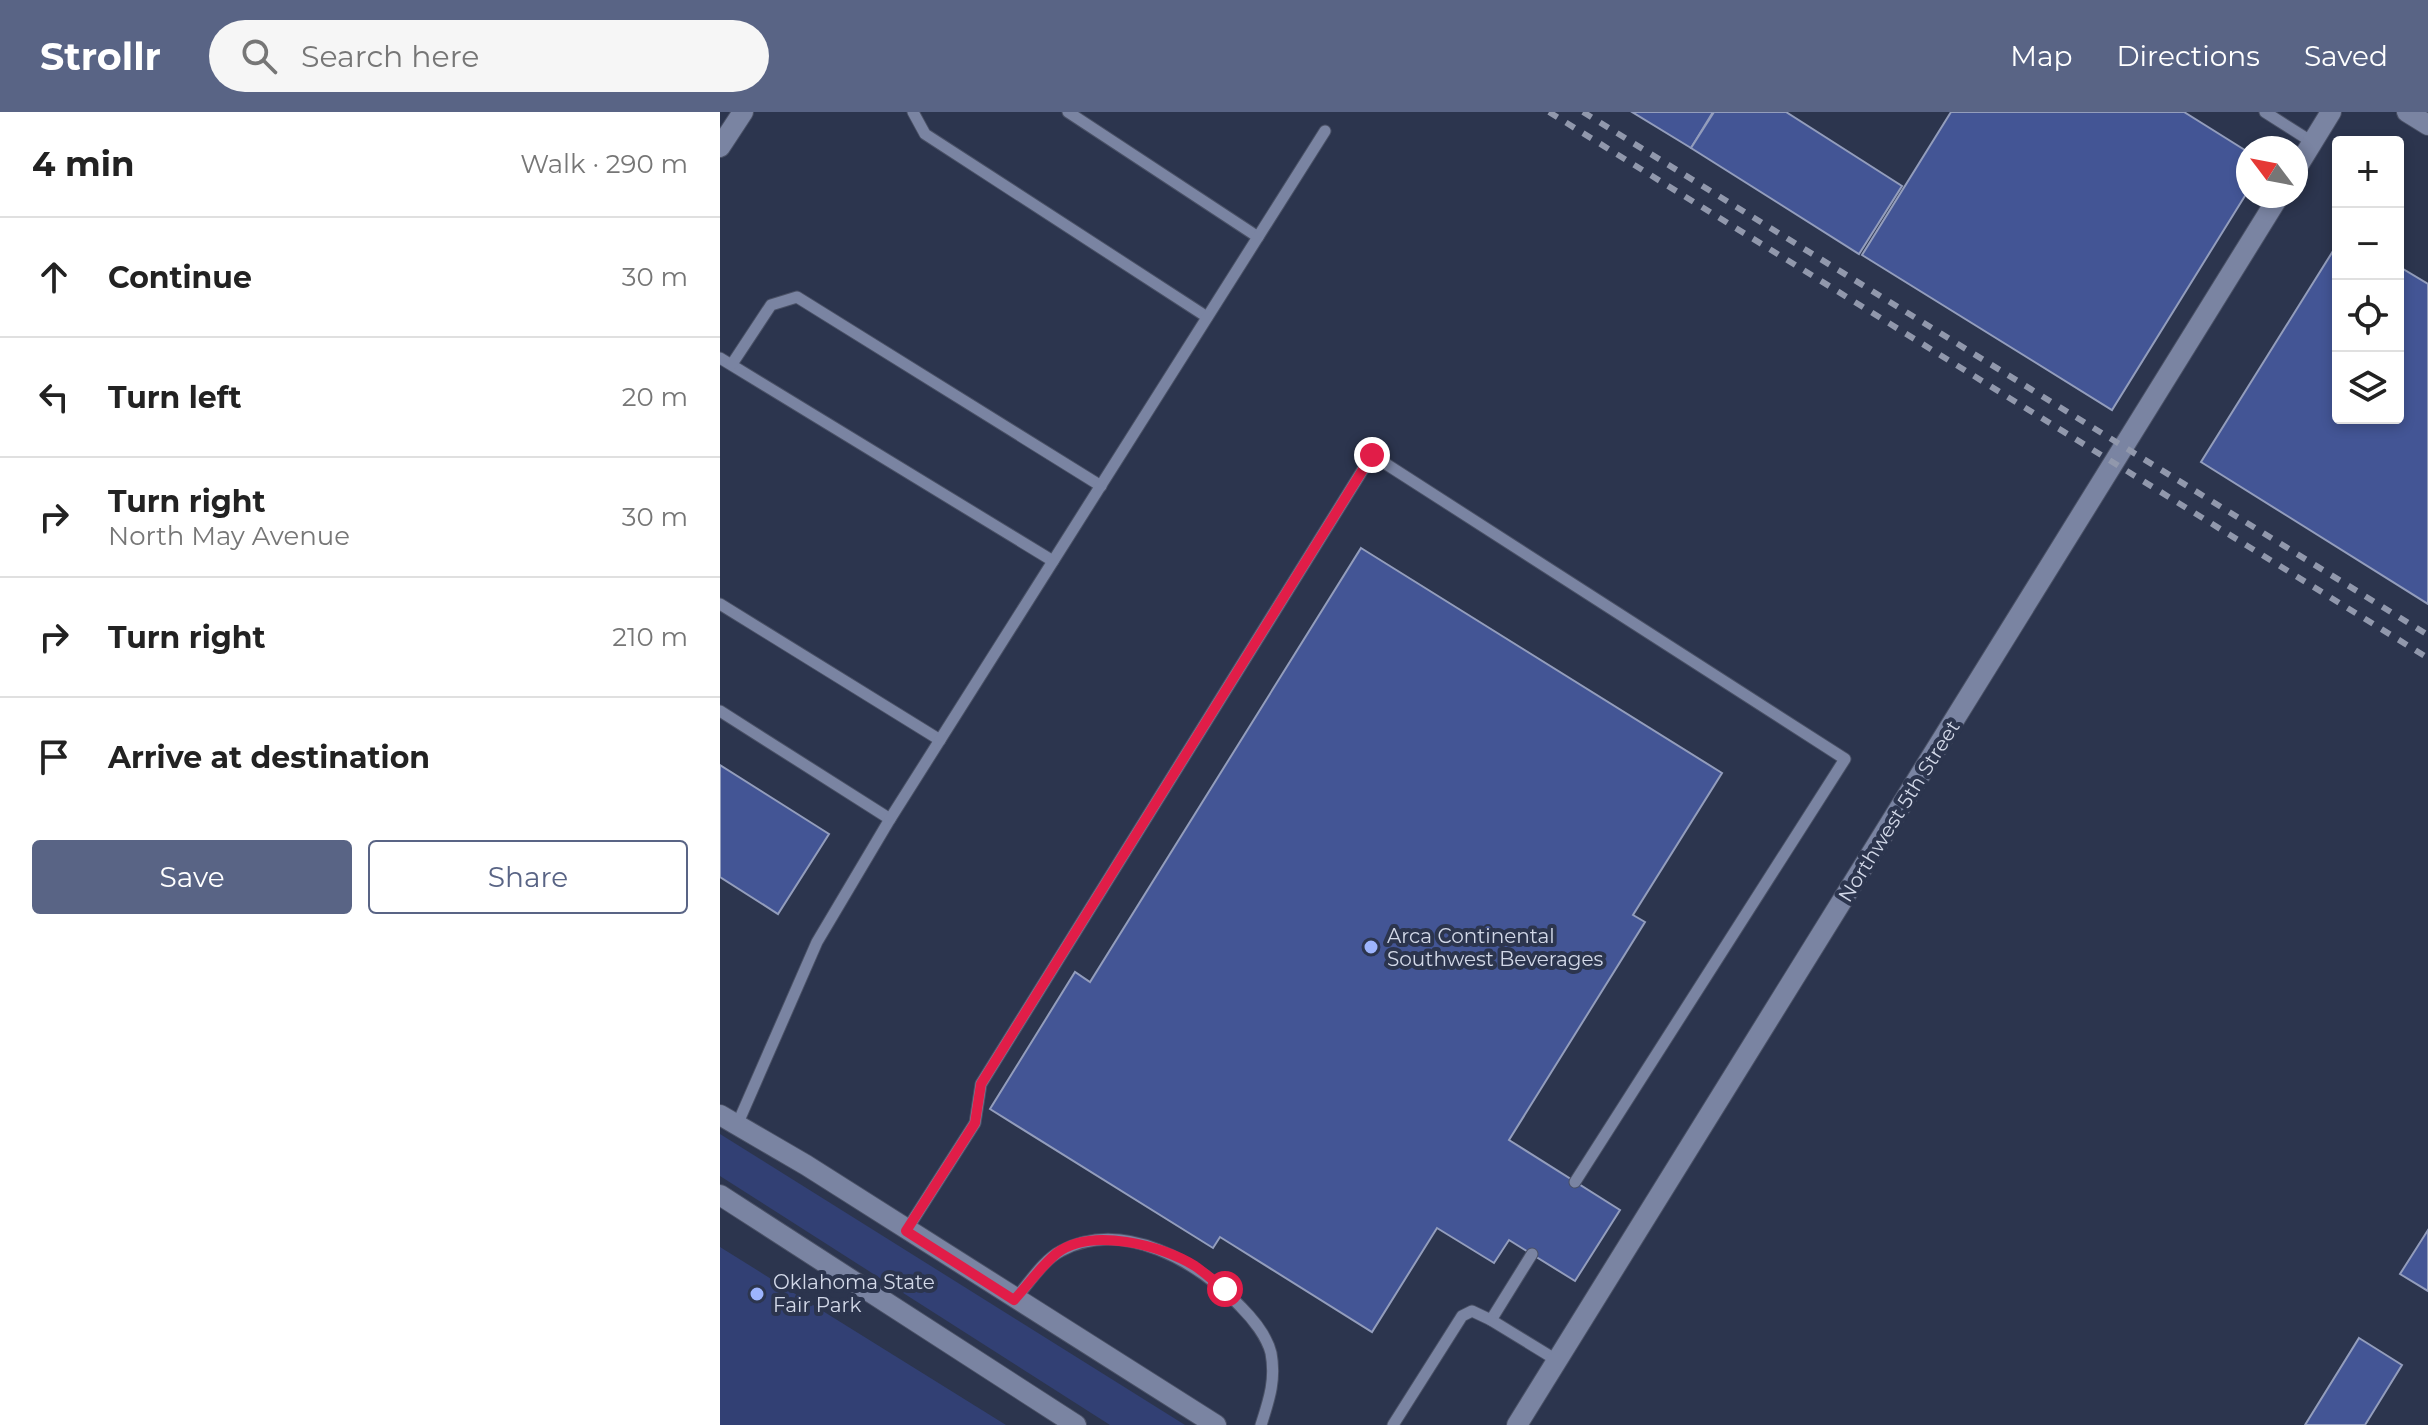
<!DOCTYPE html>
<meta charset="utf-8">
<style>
:root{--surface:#fff;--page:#f6f6f6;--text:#222;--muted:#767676;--line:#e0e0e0;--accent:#596485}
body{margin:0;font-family:Montserrat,sans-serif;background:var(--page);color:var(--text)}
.controls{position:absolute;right:24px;top:24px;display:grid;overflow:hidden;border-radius:8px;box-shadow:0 4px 12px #0003}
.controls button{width:72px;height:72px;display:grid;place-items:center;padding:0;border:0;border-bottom:2px solid var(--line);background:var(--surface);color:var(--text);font:40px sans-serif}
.compass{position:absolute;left:1516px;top:24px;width:72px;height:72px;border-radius:50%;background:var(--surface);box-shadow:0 4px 12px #0003;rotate:302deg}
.stop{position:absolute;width:24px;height:24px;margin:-18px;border:6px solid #e11d48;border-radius:50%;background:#fff}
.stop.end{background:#e11d48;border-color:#fff;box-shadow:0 2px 8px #0008}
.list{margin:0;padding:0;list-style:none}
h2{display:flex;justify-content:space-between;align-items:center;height:104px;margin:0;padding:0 32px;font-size:34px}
h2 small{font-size:26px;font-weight:400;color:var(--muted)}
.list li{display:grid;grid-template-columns:52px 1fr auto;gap:24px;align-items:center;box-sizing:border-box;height:120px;padding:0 32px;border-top:2px solid var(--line)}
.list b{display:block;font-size:30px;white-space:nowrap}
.list p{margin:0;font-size:26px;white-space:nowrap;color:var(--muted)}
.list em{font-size:26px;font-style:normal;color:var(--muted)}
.actions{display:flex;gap:16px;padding:24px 32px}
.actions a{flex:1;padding:18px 0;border:2px solid var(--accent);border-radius:8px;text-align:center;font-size:28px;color:var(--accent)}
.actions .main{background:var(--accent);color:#fff}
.icon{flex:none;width:44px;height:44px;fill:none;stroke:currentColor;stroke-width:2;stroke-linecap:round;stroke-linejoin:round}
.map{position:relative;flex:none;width:1708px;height:1313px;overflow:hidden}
header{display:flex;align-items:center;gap:48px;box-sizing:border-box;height:112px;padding:0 40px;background:var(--accent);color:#fff}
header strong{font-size:38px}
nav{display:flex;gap:44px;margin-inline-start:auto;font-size:28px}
.search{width:560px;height:72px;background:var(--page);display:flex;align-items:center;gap:20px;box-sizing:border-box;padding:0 28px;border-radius:44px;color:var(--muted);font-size:30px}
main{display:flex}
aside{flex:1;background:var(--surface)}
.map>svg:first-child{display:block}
.green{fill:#324074}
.building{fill:#435595;stroke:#939dbc;stroke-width:2}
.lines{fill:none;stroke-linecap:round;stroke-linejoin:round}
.service-casing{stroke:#4a5166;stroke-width:13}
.minor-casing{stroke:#4a5166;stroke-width:22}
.secondary-casing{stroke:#4a5166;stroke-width:22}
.service{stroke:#7a84a2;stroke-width:11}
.minor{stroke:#7a84a2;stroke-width:20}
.secondary{stroke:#7a84a2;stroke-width:20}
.rail{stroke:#9198ac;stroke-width:6;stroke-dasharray:10 10;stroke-linecap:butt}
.route{stroke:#e11d48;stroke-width:10}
.poi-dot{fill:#9db4fd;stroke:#2c354e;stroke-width:3}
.labels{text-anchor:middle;stroke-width:8;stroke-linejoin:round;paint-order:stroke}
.street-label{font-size:20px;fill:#d2d8e8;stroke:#2c354e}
.poi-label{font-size:20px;fill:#d2d8e8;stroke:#2c354e;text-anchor:start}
</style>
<header>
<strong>Strollr</strong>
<div class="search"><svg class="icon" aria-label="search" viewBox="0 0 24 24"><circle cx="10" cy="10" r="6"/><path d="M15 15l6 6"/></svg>Search here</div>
<nav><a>Map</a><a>Directions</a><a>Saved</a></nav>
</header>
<main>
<aside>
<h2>4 min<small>Walk · 290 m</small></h2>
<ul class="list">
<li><svg class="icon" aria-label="ahead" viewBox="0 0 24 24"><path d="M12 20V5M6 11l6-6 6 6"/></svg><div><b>Continue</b></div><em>30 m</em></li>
<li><svg class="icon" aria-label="left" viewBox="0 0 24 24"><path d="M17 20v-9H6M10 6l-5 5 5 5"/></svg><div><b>Turn left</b></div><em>20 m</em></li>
<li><svg class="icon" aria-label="right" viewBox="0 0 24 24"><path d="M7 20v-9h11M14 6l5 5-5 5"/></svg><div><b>Turn right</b><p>North May Avenue</p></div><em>30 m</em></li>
<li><svg class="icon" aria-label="right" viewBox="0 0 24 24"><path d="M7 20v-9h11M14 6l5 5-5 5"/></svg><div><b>Turn right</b></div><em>210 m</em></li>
<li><svg class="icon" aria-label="arrive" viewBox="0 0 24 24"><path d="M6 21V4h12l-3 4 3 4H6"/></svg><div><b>Arrive at destination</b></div></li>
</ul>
<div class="actions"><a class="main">Save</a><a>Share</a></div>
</aside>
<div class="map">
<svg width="1708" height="1313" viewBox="0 0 1708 1313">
<rect width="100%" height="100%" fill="#2c354e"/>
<!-- green -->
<g class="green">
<path d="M0,1022L465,1313H390L0,1064Z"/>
<path d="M0,1135L286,1313H0Z"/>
</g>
<!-- building -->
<g class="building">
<path d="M912,0H993L971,36Z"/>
<path d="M994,0H1066L1182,74L1139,142L971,36Z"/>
<path d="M1231,0H1464L1528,40V79L1392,298L1142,143Z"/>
<path d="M1618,131V306H1678V154L1708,172V492L1481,350Z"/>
<path d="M641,436L1002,661L913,803L925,810L789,1028L900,1098L855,1169L789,1128L774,1151L717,1116L652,1220L500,1125L493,1136L270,997L355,860L370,870Z"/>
<path d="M0,653L109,722L58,802L0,765Z"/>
<path d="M1708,1118V1179L1680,1162Z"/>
<path d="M1639,1226L1682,1253L1645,1313H1585Z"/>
</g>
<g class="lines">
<defs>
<g id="service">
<path d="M193,0L205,22L487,205"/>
<path d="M348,0L538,125"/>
<path d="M1545,0L1592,30"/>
<path d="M0,246L333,449"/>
<path d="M12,252L51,193L77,185L381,374"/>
<path d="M0,492L220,628"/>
<path d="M0,599L170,707"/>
<path d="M17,1013L97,830L170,707L605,19"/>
<path d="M186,1119L255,1011L261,972L652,343L1125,647L855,1070"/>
<path d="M812,1142L771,1208L838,1249"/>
<path d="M294,1188C308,1173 323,1148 341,1139C403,1106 479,1150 521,1195C533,1207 547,1225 551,1241C556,1268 549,1288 541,1313"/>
<path d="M673,1313L742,1204L752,1199L771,1208"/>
</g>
<g id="minor">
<path d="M1687,0L1708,13"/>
<path d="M1576,57L1611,0"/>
<path d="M797,1313L1559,84"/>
</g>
<g id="secondary">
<path d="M0,35L23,0"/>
<path d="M0,1003L86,1053L496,1313"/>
<path d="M0,1083L356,1313"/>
</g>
</defs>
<!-- service casing -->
<use href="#service" class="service-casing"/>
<!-- minor casing -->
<use href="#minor" class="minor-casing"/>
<!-- secondary casing -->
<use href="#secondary" class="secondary-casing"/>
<!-- service -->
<use href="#service" class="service"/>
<!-- minor -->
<use href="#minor" class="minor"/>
<!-- secondary -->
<use href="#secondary" class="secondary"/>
<!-- rail -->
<g class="rail">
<path d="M829,0L1708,546"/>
<path d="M863,0L1708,523"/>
</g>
</g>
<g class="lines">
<!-- route -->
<path class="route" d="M505,1177C495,1170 485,1161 475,1154C442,1133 371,1115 337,1141C321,1154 308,1173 294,1188L186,1119L255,1011L261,972L652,343"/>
</g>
<!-- markers -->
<g class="poi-dot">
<circle cx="651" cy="835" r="8"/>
<circle cx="37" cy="1182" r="8"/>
</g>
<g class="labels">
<!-- street labels -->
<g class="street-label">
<text transform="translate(1179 699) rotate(-58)" y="7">Northwest 5th Street</text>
</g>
<!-- poi labels -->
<g class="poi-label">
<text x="667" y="831">Arca Continental<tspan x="667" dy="23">Southwest Beverages</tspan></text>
<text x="53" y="1177">Oklahoma State<tspan x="53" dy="23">Fair Park</tspan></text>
</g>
</g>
</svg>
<div class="controls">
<button>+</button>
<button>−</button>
<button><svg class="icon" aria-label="locate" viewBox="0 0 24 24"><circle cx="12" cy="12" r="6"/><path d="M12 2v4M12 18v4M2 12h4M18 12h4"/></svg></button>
<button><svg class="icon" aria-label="layers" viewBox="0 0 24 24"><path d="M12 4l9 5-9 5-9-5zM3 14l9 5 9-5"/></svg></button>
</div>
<svg class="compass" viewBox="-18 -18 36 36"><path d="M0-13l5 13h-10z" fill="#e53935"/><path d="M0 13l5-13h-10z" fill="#767676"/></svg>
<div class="stop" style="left:505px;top:1177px"></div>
<div class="stop end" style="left:652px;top:343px"></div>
</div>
</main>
